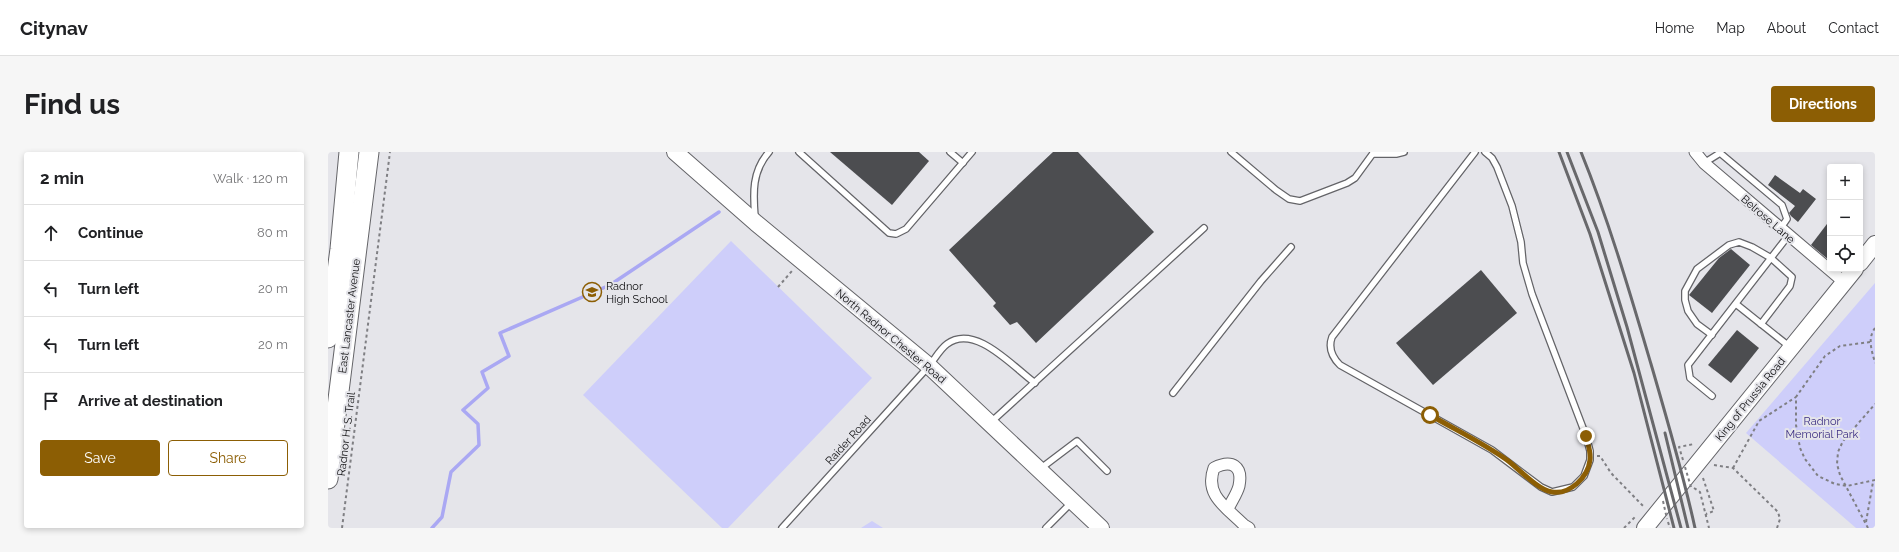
<!DOCTYPE html>
<meta charset="utf-8">
<style>
:root{--surface:#fff;--page:#f6f6f6;--text:#202124;--muted:#757577;--line:#e0e0e0;--accent:#8c5e04}
body{margin:0;font-family:Raleway,sans-serif;background:var(--page);color:var(--text)}
.controls{position:absolute;right:12px;top:12px;display:grid;overflow:hidden;border-radius:4px;box-shadow:0 2px 6px #0003}
.controls button{width:36px;height:36px;display:grid;place-items:center;padding:0;border:0;border-bottom:1px solid var(--line);background:var(--surface);color:var(--text);font:20px sans-serif}
.stop{position:absolute;width:12px;height:12px;margin:-9px;border:3px solid #8c5e04;border-radius:50%;background:#fff}
.stop.end{background:#8c5e04;border-color:#fff;box-shadow:0 1px 4px #0008}
.list{margin:0;padding:0;list-style:none}
h2{display:flex;justify-content:space-between;align-items:center;height:52px;margin:0;padding:0 16px;font-size:17px}
h2 small{font-size:13px;font-weight:400;color:var(--muted)}
.list li{display:grid;grid-template-columns:26px 1fr auto;gap:12px;align-items:center;box-sizing:border-box;height:56px;padding:0 16px;border-top:1px solid var(--line)}
.list b{display:block;font-size:15px;white-space:nowrap}
.list em{font-size:13px;font-style:normal;color:var(--muted)}
.actions{display:flex;gap:8px;padding:12px 16px}
.actions a{flex:1;padding:9px 0;border:1px solid var(--accent);border-radius:4px;text-align:center;font-size:14px;color:var(--accent)}
.actions .main{background:var(--accent);color:#fff}
.icon{flex:none;width:22px;height:22px;fill:none;stroke:currentColor;stroke-width:2;stroke-linecap:round;stroke-linejoin:round}
.map{position:relative;flex:none;width:1547px;height:376px;overflow:hidden;border-radius:4px}
header{display:flex;align-items:center;gap:24px;box-sizing:border-box;height:56px;padding:0 20px;background:var(--surface);border-bottom:1px solid var(--line)}
header strong{font-size:19px}
nav{display:flex;gap:22px;margin-inline-start:auto;font-size:14px}
.intro{display:flex;align-items:center;justify-content:space-between;box-sizing:border-box;height:96px;padding:0 24px}
h1{margin:0;font-size:28px}
.button{padding:10px 18px;border-radius:4px;background:var(--accent);color:#fff;font-size:14px;font-weight:700}
main{display:flex;gap:24px;padding:0 24px}
aside{flex:1;background:var(--surface);border-radius:4px;box-shadow:0 2px 6px #0003}
.map>svg:first-child{display:block}
.green{fill:#cecefa}
.lines{fill:none;stroke-linecap:round;stroke-linejoin:round}
.stream{stroke:#aaa8f3;stroke-width:3.5}
.building{fill:#4c4d50}
.service-casing{stroke:#646468;stroke-width:8}
.minor-casing{stroke:#646468;stroke-width:13}
.secondary-casing{stroke:#646468;stroke-width:18}
.trunk-casing{stroke:#646468;stroke-width:21}
.path{stroke:#7f7f83;stroke-width:2;stroke-dasharray:3 3;stroke-linecap:butt}
.service{stroke:#fff;stroke-width:5.5}
.minor{stroke:#fff;stroke-width:11}
.secondary{stroke:#fff;stroke-width:16}
.trunk{stroke:#fff;stroke-width:19}
.rail{stroke:#68686b;stroke-width:3}
.path-bridge{stroke:#7f7f83;stroke-width:2;stroke-dasharray:3 3;stroke-linecap:butt}
.route{stroke:#8c5e04;stroke-width:5}
.labels{text-anchor:middle;stroke-width:4;stroke-linejoin:round;paint-order:stroke}
.street-label{font-size:11px;fill:#0c0c0e;stroke:#e5e5ea}
.poi-label{font-size:11px;fill:#0c0c0e;stroke:#e5e5ea;text-anchor:start}
.park-label{font-size:11px;fill:#3b2d82;stroke:#e5e5ea}
</style>
<header>
<strong>Citynav</strong>
<nav><a>Home</a><a>Map</a><a>About</a><a>Contact</a></nav>
</header>
<div class="intro"><h1>Find us</h1><a class="button">Directions</a></div>
<main>
<aside>
<h2>2 min<small>Walk · 120 m</small></h2>
<ul class="list">
<li><svg class="icon" aria-label="ahead" viewBox="0 0 24 24"><path d="M12 20V5M6 11l6-6 6 6"/></svg><div><b>Continue</b></div><em>80 m</em></li>
<li><svg class="icon" aria-label="left" viewBox="0 0 24 24"><path d="M17 20v-9H6M10 6l-5 5 5 5"/></svg><div><b>Turn left</b></div><em>20 m</em></li>
<li><svg class="icon" aria-label="left" viewBox="0 0 24 24"><path d="M17 20v-9H6M10 6l-5 5 5 5"/></svg><div><b>Turn left</b></div><em>20 m</em></li>
<li><svg class="icon" aria-label="arrive" viewBox="0 0 24 24"><path d="M6 21V4h12l-3 4 3 4H6"/></svg><div><b>Arrive at destination</b></div></li>
</ul>
<div class="actions"><a class="main">Save</a><a>Share</a></div>
</aside>
<div class="map">
<svg width="1547" height="376" viewBox="0 0 1547 376">
<rect width="100%" height="100%" fill="#e5e5ea"/>
<!-- green -->
<g class="green">
<path d="M403,89L544,226L400,376H394L255,243Z"/>
<path d="M1547,131V376H1528L1418,281Z"/>
<path d="M544,369L555,376H533Z"/>
</g>
<g class="lines">
<!-- stream -->
<path class="stream" d="M104,376L114,365L123,320L151,293L150,272L135,258L160,236L154,220L181,204L172,181L282,133L391,60"/>
</g>
<!-- building -->
<g class="building">
<path d="M502,0H591L601,9L564,53Z"/>
<path d="M725,0H750L826,80L708,191L689,170L682,173L665,154L668,151L621,98Z"/>
<path d="M1447,23L1472,41L1475,37L1488,47L1470,70L1463,64L1461,61L1467,54L1440,33Z"/>
<path d="M1502,68V109L1483,93Z"/>
<path d="M1403,97L1422,113L1384,161L1361,143L1391,106Z"/>
<path d="M1153,118L1189,161L1105,233L1068,191Z"/>
<path d="M1409,178L1431,196L1403,231L1380,213Z"/>
</g>
<g class="lines">
<defs>
<g id="service">
<path d="M471,0L561,81L568,82L578,77L644,0"/>
<path d="M622,0L635,11"/>
<path d="M903,0L948,38L961,47L972,49L1019,31L1027,26L1046,0"/>
<path d="M1147,0L1004,185C1000,196 1004,205 1012,213L1164,298L1213,335L1224,340L1245,335L1256,324L1262,308V299L1258,284L1204,142L1195,111L1193,90L1184,54L1169,15L1164,6L1157,0"/>
<path d="M1045,2H1068L1076,0"/>
<path d="M1376,11L1392,1L1454,53L1459,67L1452,77"/>
<path d="M427,65C425,41 424,19 441,0"/>
<path d="M1408,152L1462,195"/>
<path d="M1384,183L1369,172L1360,159L1357,148V139L1369,117L1401,93L1411,90L1424,95L1443,106L1464,125L1462,134L1433,172"/>
<path d="M845,241L933,129L963,95"/>
<path d="M1384,244L1362,226L1360,213L1460,84"/>
<path d="M662,271L876,76"/>
<path d="M712,317L749,289L779,319"/>
<path d="M454,376L601,214C606,208 612,197 619,192C647,171 685,215 707,231"/>
<path d="M718,376L743,351"/>
</g>
<g id="minor">
<path d="M1367,0L1376,11L1516,130"/>
<path d="M900,357C903,350 909,342 911,334C915,314 904,307 886,316C876,343 898,355 916,373L921,376"/>
</g>
<g id="secondary">
<path d="M347,0L428,71L601,214L773,376"/>
<path d="M1532,111L1547,92"/>
<path d="M1317,376L1527,117"/>
</g>
<g id="trunk">
<path d="M0,186L12,97L21,0"/>
<path d="M0,327L41,0"/>
</g>
</defs>
<!-- service casing -->
<use href="#service" class="service-casing"/>
<!-- minor casing -->
<use href="#minor" class="minor-casing"/>
<!-- secondary casing -->
<use href="#secondary" class="secondary-casing"/>
<!-- trunk casing -->
<use href="#trunk" class="trunk-casing"/>
<!-- path -->
<g class="path">
<path d="M450,135L464,119"/>
<path d="M1547,176C1539,187 1544,199 1547,211"/>
<path d="M1542,190L1512,194L1497,204L1468,245V273L1472,296L1477,307L1490,324L1507,332L1519,334L1547,328"/>
<path d="M1269,304H1272L1283,321L1317,356"/>
<path d="M1355,308L1351,295L1366,292"/>
<path d="M1386,313L1405,316L1450,360L1452,367L1449,376"/>
<path d="M1405,316L1431,269L1468,245"/>
<path d="M1375,326L1386,359L1378,362"/>
<path d="M1366,336L1372,340L1381,376"/>
<path d="M1340,370L1342,376"/>
<path d="M1538,370L1545,330"/>
<path d="M14,376L62,0"/>
<path d="M1296,376L1308,364"/>
<path d="M1540,376L1512,323L1509,312L1510,300L1515,289L1547,252"/>
</g>
<!-- service -->
<use href="#service" class="service"/>
<!-- minor -->
<use href="#minor" class="minor"/>
<!-- secondary -->
<use href="#secondary" class="secondary"/>
<!-- trunk -->
<use href="#trunk" class="trunk"/>
<!-- rail -->
<g class="rail">
<path d="M1231,0L1262,82L1306,221L1346,376"/>
<path d="M1239,0L1270,80L1299,175L1353,376"/>
<path d="M1253,0C1281,69 1302,141 1323,212C1339,267 1355,321 1367,376"/>
<path d="M1337,281L1360,376"/>
</g>
<!-- path-bridge -->
<g class="path-bridge">
<path d="M1357,315L1363,335"/>
<path d="M1335,349L1339,367"/>
</g>
</g>
<g class="lines">
<!-- route -->
<path class="route" d="M1102,263C1128,278 1155,291 1179,308C1191,317 1210,338 1224,340C1242,343 1260,325 1262,308C1263,300 1260,292 1258,284"/>
</g>
<!-- icons -->
<defs>
<symbol id="school-ring" viewBox="-11 -11 22 22"><circle r="9.5" fill="#e5e5ea" stroke="#8c5e04" stroke-width="1.5"/><path d="M0-5L7-2L0 1L-7-2ZM-4 1L0 2.5L4 1V4Q0 6-4 4Z" fill="#8c5e04"/></symbol>
</defs>
<g fill-rule="evenodd">
<use href="#school-ring" x="253" y="129" width="22" height="22"/>
</g>
<g class="labels">
<!-- street labels -->
<g class="street-label">
<text transform="translate(1440 67) rotate(41)" y="4">Belrose Lane</text>
<text transform="translate(21 164) rotate(-83)" y="4">East Lancaster Avenue</text>
<text transform="translate(563 184) rotate(40)" y="4">North Radnor Chester Road</text>
<text transform="translate(1422 247) rotate(-51)" y="4">King of Prussia Road</text>
<text transform="translate(18 282) rotate(-83)" y="4">Radnor H. S. Trail</text>
<text transform="translate(520 288) rotate(-48)" y="4">Raider Road</text>
</g>
<!-- poi labels -->
<g class="poi-label">
<text x="278" y="138">Radnor<tspan x="278" dy="13">High School</tspan></text>
</g>
<!-- park labels -->
<g class="park-label">
<text x="1494" y="273">Radnor<tspan x="1494" dy="13">Memorial Park</tspan></text>
</g>
</g>
</svg>
<div class="controls">
<button>+</button>
<button>−</button>
<button><svg class="icon" aria-label="locate" viewBox="0 0 24 24"><circle cx="12" cy="12" r="6"/><path d="M12 2v4M12 18v4M2 12h4M18 12h4"/></svg></button>
</div>
<div class="stop" style="left:1102px;top:263px"></div>
<div class="stop end" style="left:1258px;top:284px"></div>
</div>
</main>
